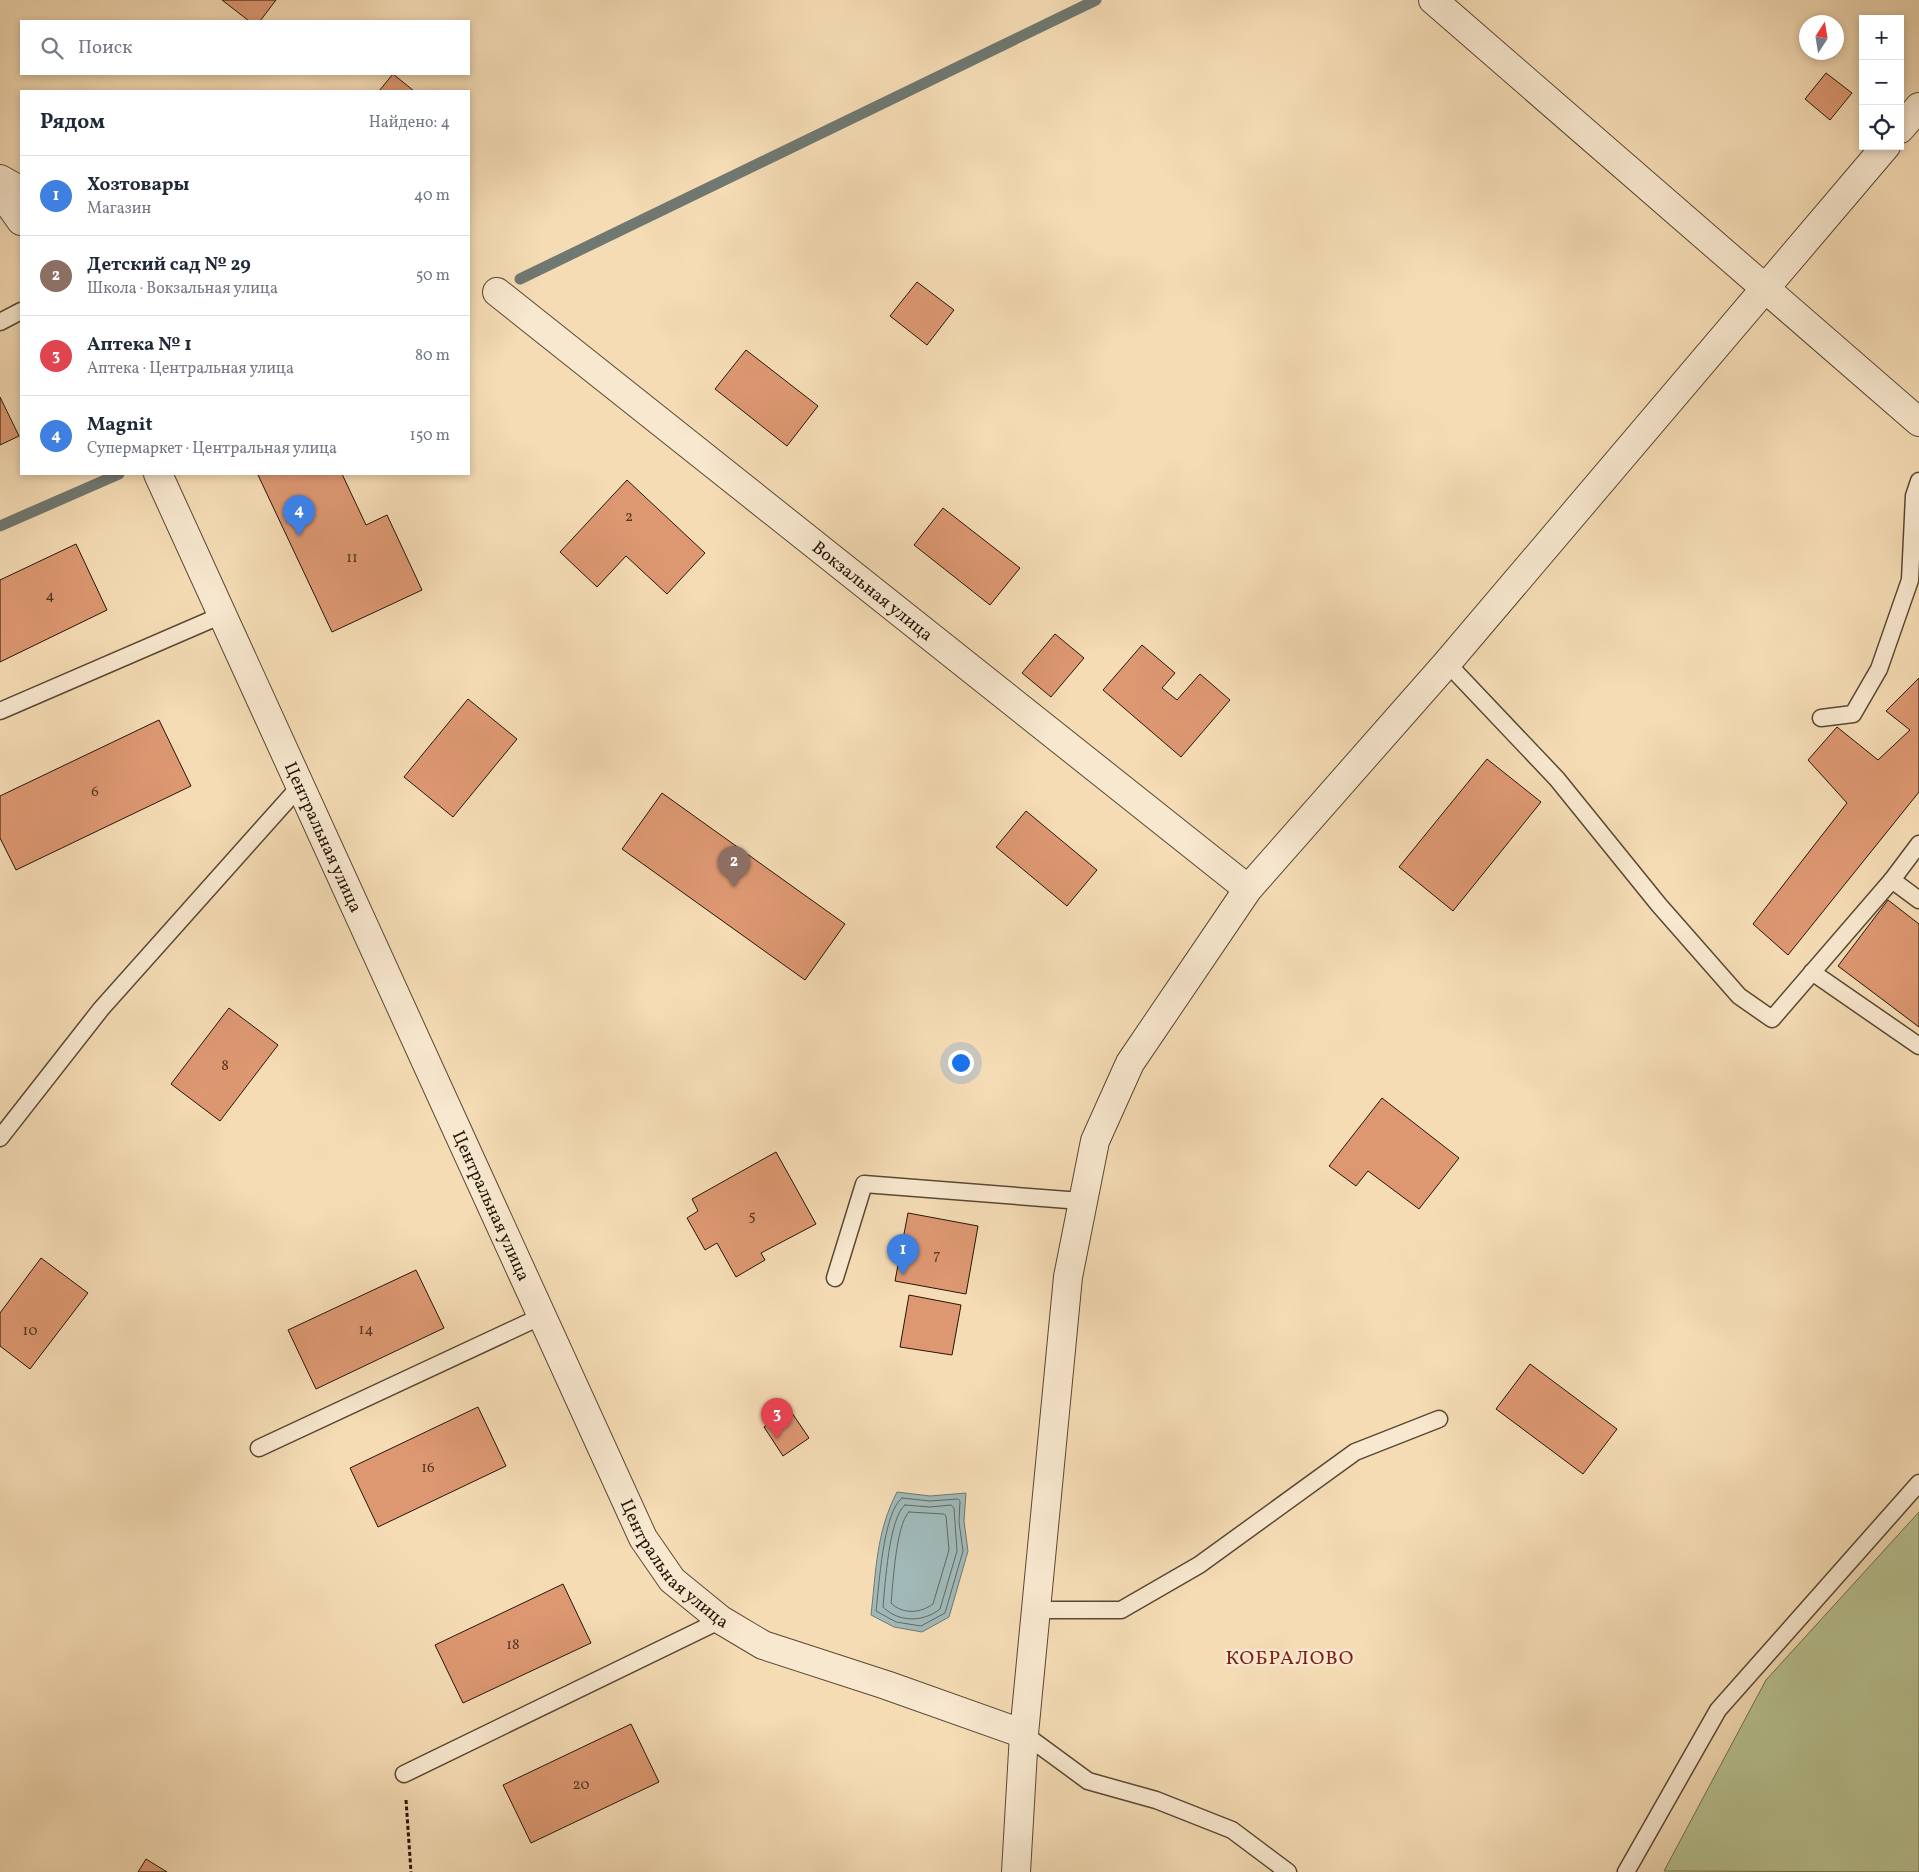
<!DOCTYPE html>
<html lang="ru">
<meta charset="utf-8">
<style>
:root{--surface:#fff;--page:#f2f2f3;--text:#1f2937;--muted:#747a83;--line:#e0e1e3;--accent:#2563eb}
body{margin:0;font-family:Vollkorn,serif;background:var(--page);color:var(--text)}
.controls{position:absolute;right:15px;top:15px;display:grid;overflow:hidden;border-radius:0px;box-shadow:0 2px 8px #0003}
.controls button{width:45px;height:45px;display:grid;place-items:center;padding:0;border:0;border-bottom:1px solid var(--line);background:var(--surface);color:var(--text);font:25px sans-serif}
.compass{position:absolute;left:1799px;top:15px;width:45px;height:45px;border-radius:50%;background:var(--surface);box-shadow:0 2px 8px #0003;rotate:12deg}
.you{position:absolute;left:960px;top:1062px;width:18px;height:18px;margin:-12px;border:4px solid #fff;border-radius:50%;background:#1a73e8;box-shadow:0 0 0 8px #1a73e833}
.badge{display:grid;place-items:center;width:32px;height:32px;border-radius:50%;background:var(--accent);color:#fff;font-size:16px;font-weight:700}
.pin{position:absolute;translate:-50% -41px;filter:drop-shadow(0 1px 2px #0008)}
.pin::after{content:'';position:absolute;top:26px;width:18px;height:15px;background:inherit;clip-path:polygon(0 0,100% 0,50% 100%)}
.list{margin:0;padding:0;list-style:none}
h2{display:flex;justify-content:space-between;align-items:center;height:65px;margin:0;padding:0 20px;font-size:21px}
h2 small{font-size:16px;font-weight:400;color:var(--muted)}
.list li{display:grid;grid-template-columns:32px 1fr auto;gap:15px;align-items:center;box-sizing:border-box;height:80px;padding:0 20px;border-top:1px solid var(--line)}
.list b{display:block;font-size:19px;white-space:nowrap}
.list p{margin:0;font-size:16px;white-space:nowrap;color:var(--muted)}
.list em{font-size:16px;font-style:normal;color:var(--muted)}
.icon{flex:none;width:28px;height:28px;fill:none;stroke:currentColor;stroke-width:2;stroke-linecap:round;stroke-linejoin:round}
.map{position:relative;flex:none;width:1919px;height:1872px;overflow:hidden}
.search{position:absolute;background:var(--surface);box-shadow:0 2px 8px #0003;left:20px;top:20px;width:450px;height:55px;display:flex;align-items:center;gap:12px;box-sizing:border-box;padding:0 18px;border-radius:0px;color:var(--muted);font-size:19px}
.panel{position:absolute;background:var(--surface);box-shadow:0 2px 8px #0003;left:20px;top:90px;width:450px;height:385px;border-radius:0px}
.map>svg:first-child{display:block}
.green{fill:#b7c291;stroke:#6e6c4c}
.water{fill:#a0b9b8;stroke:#6f7871}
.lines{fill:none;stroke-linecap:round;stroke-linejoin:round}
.shore{stroke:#626860;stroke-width:1}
.stream{stroke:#6f7871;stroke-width:11}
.building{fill:#dd9872;stroke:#251607}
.service-casing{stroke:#594832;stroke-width:19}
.minor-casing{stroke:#594832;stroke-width:30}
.tertiary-casing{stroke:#594832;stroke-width:30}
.path{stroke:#251607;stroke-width:3;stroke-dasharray:4 2.5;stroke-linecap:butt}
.service{stroke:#f8e8cf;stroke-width:16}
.minor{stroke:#f8e8cf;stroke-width:28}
.tertiary{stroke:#f8e8cf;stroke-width:28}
.labels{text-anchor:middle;stroke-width:4.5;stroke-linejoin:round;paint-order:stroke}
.number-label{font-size:15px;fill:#533622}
.street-label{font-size:18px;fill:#251607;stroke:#f8e8cf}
.quarter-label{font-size:20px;letter-spacing:1px;fill:#7a1f14;stroke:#f8e8cf}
</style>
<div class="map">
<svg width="1919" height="1872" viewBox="0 0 1919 1872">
<rect width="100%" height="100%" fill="#f5dcb5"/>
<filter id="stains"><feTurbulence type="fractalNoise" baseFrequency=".004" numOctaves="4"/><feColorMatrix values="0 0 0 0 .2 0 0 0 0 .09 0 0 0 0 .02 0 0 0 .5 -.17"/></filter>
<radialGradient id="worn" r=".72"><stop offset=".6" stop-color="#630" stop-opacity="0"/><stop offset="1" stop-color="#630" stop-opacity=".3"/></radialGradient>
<!-- green -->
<path class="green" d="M1919,1512V1872L1664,1871L1766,1680Z"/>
<!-- water -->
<path class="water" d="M897,1492L930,1496L966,1493L964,1521L968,1551L949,1617L922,1632L894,1627L871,1615C876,1572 876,1532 897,1492Z"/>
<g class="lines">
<!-- shore -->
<g class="shore">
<path d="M902,1498L930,1501L958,1499L960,1501L959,1522L963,1551L945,1613L921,1626L896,1622L876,1611C879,1587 883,1512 902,1498Z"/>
<path d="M905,1505L930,1507L951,1505L954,1508L957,1551L940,1609C924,1622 899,1623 883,1607C885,1586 889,1517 905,1505Z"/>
<path d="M909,1512L944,1514L946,1516L949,1550L933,1604C921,1613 903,1615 891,1603C893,1584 896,1524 909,1512Z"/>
</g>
<!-- stream -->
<g class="stream">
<path d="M520,279L1096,0"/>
<path d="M0,526L119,474"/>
</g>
</g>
<!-- building -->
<g class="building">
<path d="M222,0H276L260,21H249Z"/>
<path d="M1826,73L1852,93L1830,120L1805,99Z"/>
<path d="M393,74L414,91H379Z"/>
<path d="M917,282L954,310L927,345L890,316Z"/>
<path d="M746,350L818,406L787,446L715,389Z"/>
<path d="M0,397L19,436L0,445Z"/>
<path d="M261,474H342L366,525L387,515L422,590L332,632L258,475Z"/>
<path d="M627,480L705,553L667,594L626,556L597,587L560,552Z"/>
<path d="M943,508L1020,568L990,605L914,545Z"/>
<path d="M76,544L107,610L0,662V580Z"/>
<path d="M1055,634L1084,658L1051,697L1022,673Z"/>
<path d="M1142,645L1175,673L1162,688L1177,700L1200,674L1230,700L1181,757L1103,690Z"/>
<path d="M1919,678V792L1788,955L1753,924L1847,803L1808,760L1837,727L1878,760L1910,730L1886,711Z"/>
<path d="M468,699L517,739L453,817L404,777Z"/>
<path d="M159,720L191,786L16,870L0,838V796Z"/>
<path d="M1487,759L1541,802L1453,911L1399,867Z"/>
<path d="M662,793L845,924L805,980L622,849Z"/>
<path d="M1026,811L1097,870L1067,906L996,847Z"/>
<path d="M1888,900L1919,924V1027L1838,966Z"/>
<path d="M229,1008L278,1045L220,1121L171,1084Z"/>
<path d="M1382,1098L1459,1158L1419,1209L1368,1171L1356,1186L1329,1166Z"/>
<path d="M776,1152L816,1224L761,1253L765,1260L736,1277L717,1243L705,1250L687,1218L698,1211L692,1199Z"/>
<path d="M908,1213L978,1226L966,1294L895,1281Z"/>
<path d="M41,1258L88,1293L30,1369L0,1346V1313Z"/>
<path d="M416,1270L444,1328L316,1389L288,1330Z"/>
<path d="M909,1295L961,1305L952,1355L900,1347Z"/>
<path d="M1530,1364L1617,1429L1583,1474L1496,1409Z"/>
<path d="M478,1407L506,1466L378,1527L350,1468Z"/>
<path d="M790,1410L809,1438L783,1456L764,1427Z"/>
<path d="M563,1584L591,1643L463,1703L435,1645Z"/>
<path d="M631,1724L659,1782L531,1843L503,1785Z"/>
<path d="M146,1859L167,1872H138Z"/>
</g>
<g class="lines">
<defs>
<g id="service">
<path d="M0,322L21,311"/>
<path d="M1447,663L1557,779L1659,905L1739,996L1772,1019L1892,880L1919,844"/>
<path d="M0,711L222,615"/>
<path d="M1821,718L1853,714L1879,669L1910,580L1914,496L1919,481"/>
<path d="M1892,880L1919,900"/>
<path d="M1812,972L1919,1046"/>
<path d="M0,1138L101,1009L300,786"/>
<path d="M835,1278L864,1184L1081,1201"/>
<path d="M259,1448L542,1316"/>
<path d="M1036,1610H1121L1199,1565L1355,1452L1439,1419"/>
<path d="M1024,1734L1088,1781L1156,1800L1232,1830L1288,1872"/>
<path d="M404,1774L721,1620"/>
<path d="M1626,1872L1718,1710L1919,1483"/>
</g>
<g id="minor">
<path d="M1433,0L1919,422"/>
<path d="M1900,129L1919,107"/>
<path d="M0,179L21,191"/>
<path id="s1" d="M497,292L1248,889"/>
<path d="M1016,1872L1024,1734L1068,1277L1095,1141L1130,1063L1248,889L1447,663L1886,146"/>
</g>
<g id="tertiary">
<path d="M0,191L21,221"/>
<path id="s2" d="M158,474L643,1538L672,1580L721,1620L763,1645L886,1685L1024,1734"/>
</g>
</defs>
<!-- service casing -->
<use href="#service" class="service-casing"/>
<!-- minor casing -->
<use href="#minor" class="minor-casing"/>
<!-- tertiary casing -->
<use href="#tertiary" class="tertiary-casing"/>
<!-- path -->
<path class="path" d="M406,1800L411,1872"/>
<!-- service -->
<use href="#service" class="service"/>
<!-- minor -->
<use href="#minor" class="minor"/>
<!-- tertiary -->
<use href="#tertiary" class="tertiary"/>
</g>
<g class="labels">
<!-- number labels -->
<g class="number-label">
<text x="629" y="521">2</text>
<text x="352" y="562">11</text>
<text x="50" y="600">4</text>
<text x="95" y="796">6</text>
<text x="225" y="1070">8</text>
<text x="752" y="1220">5</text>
<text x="937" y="1259">7</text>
<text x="366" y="1334">14</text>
<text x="30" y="1335">10</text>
<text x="428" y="1472">16</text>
<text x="513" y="1649">18</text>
<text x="581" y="1789">20</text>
</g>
<!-- street labels -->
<g class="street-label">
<text dy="6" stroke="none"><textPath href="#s1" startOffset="480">Вокзальная улица</textPath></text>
<text dy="6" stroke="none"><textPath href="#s2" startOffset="399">Центральная улица</textPath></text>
<text dy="6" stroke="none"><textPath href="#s2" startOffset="804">Центральная улица</textPath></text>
<text dy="6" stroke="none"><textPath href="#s2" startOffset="1209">Центральная улица</textPath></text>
</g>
<!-- quarter labels -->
<g class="quarter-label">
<text x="1290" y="1664">КОБРАЛОВО</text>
</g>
</g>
<rect width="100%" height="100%" filter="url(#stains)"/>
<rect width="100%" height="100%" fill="url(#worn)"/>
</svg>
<div class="controls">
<button>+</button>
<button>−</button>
<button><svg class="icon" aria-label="locate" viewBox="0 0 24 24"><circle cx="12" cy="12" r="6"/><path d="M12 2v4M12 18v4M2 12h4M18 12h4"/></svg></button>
</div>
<svg class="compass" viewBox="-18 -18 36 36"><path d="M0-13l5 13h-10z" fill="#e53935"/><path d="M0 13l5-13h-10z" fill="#747a83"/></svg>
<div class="you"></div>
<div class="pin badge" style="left:903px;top:1275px;background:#3f7fe0">1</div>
<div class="pin badge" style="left:734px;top:887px;background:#8d6e63">2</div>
<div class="pin badge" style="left:777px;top:1439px;background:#e0444e">3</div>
<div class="pin badge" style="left:299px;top:536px;background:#3f7fe0">4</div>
<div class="search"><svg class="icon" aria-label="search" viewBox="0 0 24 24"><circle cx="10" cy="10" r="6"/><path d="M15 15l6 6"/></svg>Поиск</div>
<section class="panel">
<h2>Рядом<small>Найдено: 4</small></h2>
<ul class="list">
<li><span class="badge" style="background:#3f7fe0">1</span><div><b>Хозтовары</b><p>Магазин</p></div><em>40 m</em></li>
<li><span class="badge" style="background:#8d6e63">2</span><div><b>Детский сад № 29</b><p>Школа · Вокзальная улица</p></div><em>50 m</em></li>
<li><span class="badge" style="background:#e0444e">3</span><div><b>Аптека № 1</b><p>Аптека · Центральная улица</p></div><em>80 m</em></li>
<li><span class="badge" style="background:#3f7fe0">4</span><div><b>Magnit</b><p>Супермаркет · Центральная улица</p></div><em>150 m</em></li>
</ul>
</section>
</div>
